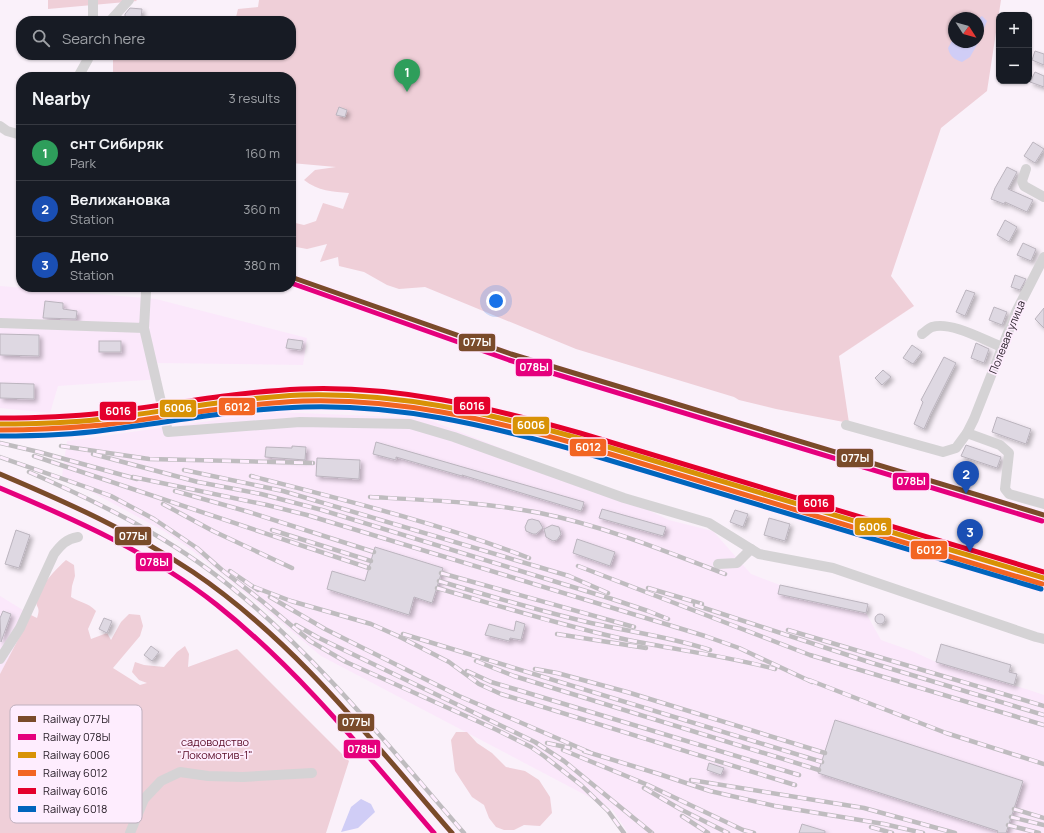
<!DOCTYPE html>
<meta charset="utf-8">
<style>
:root{--surface:#171b24;--page:#20242c;--text:#f1f3f6;--muted:#9ea1a6;--line:#363941;--accent:#b45309}
body{margin:0;font-family:Manrope,sans-serif;background:var(--page);color:var(--text)}
.controls{position:absolute;right:12px;top:12px;display:grid;overflow:hidden;border-radius:8px;box-shadow:0 1px 3px #0004}
.controls button{width:36px;height:36px;display:grid;place-items:center;padding:0;border:0;border-bottom:1px solid var(--line);background:var(--surface);color:var(--text);font:20px sans-serif}
.compass{position:absolute;left:948px;top:12px;width:36px;height:36px;border-radius:50%;background:var(--surface);box-shadow:0 1px 3px #0004;rotate:126deg}
.you{position:absolute;left:496px;top:301px;width:14px;height:14px;margin:-10px;border:3px solid #fff;border-radius:50%;background:#1a73e8;box-shadow:0 0 0 6px #1a73e833}
.badge{display:grid;place-items:center;width:26px;height:26px;border-radius:50%;background:var(--accent);color:#fff;font-size:13px;font-weight:700}
.pin{position:absolute;translate:-50% -33px;filter:drop-shadow(0 1px 2px #0008)}
.pin::after{content:'';position:absolute;top:21px;width:14px;height:12px;background:inherit;clip-path:polygon(0 0,100% 0,50% 100%)}
.list{margin:0;padding:0;list-style:none}
h2{display:flex;justify-content:space-between;align-items:center;height:52px;margin:0;padding:0 16px;font-size:17px}
h2 small{font-size:13px;font-weight:400;color:var(--muted)}
.list li{display:grid;grid-template-columns:26px 1fr auto;gap:12px;align-items:center;box-sizing:border-box;height:56px;padding:0 16px;border-top:1px solid var(--line)}
.list b{display:block;font-size:15px;white-space:nowrap}
.list p{margin:0;font-size:13px;white-space:nowrap;color:var(--muted)}
.list em{font-size:13px;font-style:normal;color:var(--muted)}
.icon{flex:none;width:22px;height:22px;fill:none;stroke:currentColor;stroke-width:2;stroke-linecap:round;stroke-linejoin:round}
.map{position:relative;flex:none;width:1044px;height:833px;overflow:hidden}
.search{position:absolute;background:var(--surface);box-shadow:0 1px 3px #0004;left:16px;top:16px;width:280px;height:44px;display:flex;align-items:center;gap:10px;box-sizing:border-box;padding:0 14px;border-radius:16px;color:var(--muted);font-size:15px}
.panel{position:absolute;background:var(--surface);box-shadow:0 1px 3px #0004;left:16px;top:72px;width:280px;height:220px;border-radius:16px}
.map>svg:first-child{display:block}
.built{fill:#fbe8fb}
.green{fill:#efcfd8;fill-rule:evenodd}
.water{fill:#d0cdf6}
.building{fill:#ded8e2;stroke:#bbb4be;filter:url(#shadow)}
.lines{fill:none;stroke-linecap:round;stroke-linejoin:round}
.minor{stroke:#d5d3d5;stroke-width:10}
.rail-casing{stroke:#bfbcbf;stroke-width:4.5}
.rail{stroke:#feedfe;stroke-width:3;stroke-dasharray:9;stroke-linecap:butt}
.rail-1-casing{stroke:#feedfe;stroke-width:8}
.rail-2-casing{stroke:#feedfe;stroke-width:8}
.rail-3-casing{stroke:#feedfe;stroke-width:8}
.rail-4-casing{stroke:#feedfe;stroke-width:8}
.rail-5-casing{stroke:#feedfe;stroke-width:8}
.rail-6-casing{stroke:#feedfe;stroke-width:8}
.rail-1{stroke:#7a4b2a;stroke-width:5}
.rail-2{stroke:#e5007d;stroke-width:5}
.rail-3{stroke:#d89206;stroke-width:5}
.rail-4{stroke:#f26522;stroke-width:5}
.rail-5{stroke:#e4002b;stroke-width:5}
.rail-6{stroke:#0065bd;stroke-width:5}
.labels{text-anchor:middle;stroke-width:3.5;stroke-linejoin:round;paint-order:stroke}
.street-label{font-size:11px;fill:#2a202a;stroke:#feedfe}
.park-label{font-size:11px;fill:#570924;stroke:#feedfe}
.key{fill:#feedfe;stroke:#beb0be;stroke-width:1}
.key-label{font-size:11px;fill:#2a202a}
.line-badge{stroke:#feedfe;stroke-width:1.5}
.badge-label{font-size:11px;text-anchor:middle;font-weight:bold;fill:#fff}
</style>
<div class="map">
<svg width="1044" height="833" viewBox="0 0 1044 833">
<defs>
<filter id="shadow"><feDropShadow dx="3" dy="3" stdDeviation="2" flood-color="#0004"/></filter>
</defs>
<rect width="100%" height="100%" fill="#faf1fa"/>
<!-- built -->
<g class="built">
<path d="M0,286L156,299L307,338L303,365L157,363L161,379L58,386L50,413L0,408Z"/>
<path d="M274,412L424,418L594,484L669,520L713,531L751,574L780,585L778,594L866,613L881,640L912,651L936,662L1029,690L1044,695V833H628L612,809L321,656L258,603L193,551L164,531L62,476L67,441Z"/>
<path d="M0,596L31,615L0,674Z"/>
</g>
<!-- green -->
<g class="green">
<path d="M48,0H136L137,1L48,9Z"/>
<path d="M259,0H1001L987,91L941,128L891,276L914,306L839,356L849,423L776,409L739,400L734,397L576,349L425,287L399,289L387,285L364,272L339,266L338,257L320,262L327,244L307,249L291,246V222L304,225L316,221L323,203L343,209L349,193C333,192 318,191 304,180L315,170L336,167L291,163V77H113V55H291V21H235L238,9L258,7ZM954,18H978V42H954Z"/>
<path d="M66,560L74,565L75,576L72,586L71,597C81,603 87,602 96,611L88,629L91,639L107,633L111,640L121,622L129,614L140,615L143,626L140,636L113,668L140,685L147,683L139,680L132,672L135,662L144,665L164,667L177,652L185,646L189,654L188,667L237,649L349,761L326,833H0V674L31,615L37,618C41,606 36,609 36,600C36,590 58,567 66,560Z"/>
<path d="M456,732H467L477,743L492,753L506,767L525,771L539,780L550,797L552,813L540,826L524,825L514,830H504L496,827L489,818L484,805L472,797L455,771L451,740Z"/>
</g>
<!-- water -->
<g class="water">
<path d="M982,16L987,21L978,43L970,57L962,62C954,59 950,57 948,48L953,39H954V42H978V19Z"/>
<path d="M361,799L371,804L375,812L358,828L341,832L351,807Z"/>
</g>
<!-- building -->
<g class="building">
<path d="M130,8L142,9L141,18L125,17V14Z"/>
<path d="M1035,51L1044,54V65L1032,60Z"/>
<path d="M1035,72L1044,76V87L1030,82Z"/>
<path d="M339,107L347,110L345,117L336,115Z"/>
<path d="M1033,142L1044,149L1035,163L1024,156Z"/>
<path d="M1007,167L1017,172L1008,189L1033,200L1027,212L1005,202L1004,204L991,199L995,188Z"/>
<path d="M1005,220L1017,227L1009,242L997,235Z"/>
<path d="M1023,243L1036,249L1031,261L1017,255Z"/>
<path d="M1015,275L1026,279L1020,290L1011,287Z"/>
<path d="M966,290L975,293L965,316L956,312Z"/>
<path d="M45,301L63,303V309L77,311L76,319L43,318Z"/>
<path d="M994,307L1007,312L1002,325L989,320Z"/>
<path d="M1044,308V328L1035,319Z"/>
<path d="M0,334L39,335V356L0,355Z"/>
<path d="M288,339L303,341L301,350L286,348Z"/>
<rect x="99" y="341" width="22" height="11"/>
<path d="M976,343L989,349L984,363L971,358Z"/>
<path d="M912,345L922,352L913,364L903,358Z"/>
<path d="M944,357L956,363L931,413L924,429L914,424L923,402L921,400Z"/>
<path d="M883,370L891,377L882,385L875,378Z"/>
<path d="M0,383L34,384V399L0,398Z"/>
<path d="M997,417L1031,429L1026,444L992,432Z"/>
<path d="M376,442L584,502L583,506L581,511L462,475V476L396,457V460L373,454Z"/>
<path d="M966,445L1001,457L997,468L961,456Z"/>
<path d="M292,446L306,447L305,460L265,457L266,447L292,448Z"/>
<path d="M317,458L360,460L359,479L316,476Z"/>
<path d="M602,509L666,527L663,536L599,518Z"/>
<path d="M735,510L748,514L743,527L730,522Z"/>
<path d="M769,518L790,524L785,541L764,535Z"/>
<path d="M532,519L539,521L543,528L536,534H533L526,531L525,527L528,520Z"/>
<path d="M552,525L559,527L561,534L557,540L553,541L546,537L544,529Z"/>
<path d="M16,530L30,535L19,568L5,564Z"/>
<path d="M577,539L615,552L610,566L573,553Z"/>
<path d="M375,547L443,568L432,603L414,597L409,615L327,589L332,571L365,581Z"/>
<path d="M780,585L868,604L866,613L778,594Z"/>
<path d="M3,611L11,614L1,642L0,618Z"/>
<circle cx="880" cy="619" r="5"/>
<path d="M104,618L112,621L107,633L99,629Z"/>
<path d="M516,621L525,624L521,640L510,638L509,641L485,635L489,624L514,631Z"/>
<path d="M941,644L1011,665L1009,672L1017,674L1014,685L936,662Z"/>
<path d="M151,646L159,652L152,661L144,655Z"/>
<path d="M835,720L1023,781L1006,833H997L998,831L818,773Z"/>
<path d="M709,763L724,768L721,775L707,770Z"/>
<path d="M802,824L825,831V833H799Z"/>
</g>
<g class="lines">
<!-- minor -->
<g class="minor">
<path d="M93,21V0"/>
<path d="M110,21L129,0"/>
<path d="M78,77L88,59V55"/>
<path d="M0,126L7,131L21,135"/>
<path d="M1026,169L1022,181L1024,186L1044,197"/>
<path d="M0,323L144,328L146,292"/>
<path d="M144,328L168,432L300,422L410,424L454,437L624,498L709,523L759,554L833,568L1036,637L1044,639"/>
<path d="M922,334C925,332 929,328 932,327C951,321 984,340 1002,347"/>
<path d="M846,425L943,452L956,448L967,433L974,419L1016,312L1044,257"/>
<path d="M967,433L1000,445L1009,453L1005,489L1009,494L1044,504"/>
<path d="M718,564L737,563L751,549"/>
<path d="M0,659L20,628L54,554C61,545 66,539 78,537"/>
<path d="M130,833L144,799L161,781L180,772L208,776L243,777L312,773"/>
</g>
<defs>
<g id="rail">
<path d="M372,304L474,347L760,437L1044,522"/>
<path d="M0,443L39,452L137,479"/>
<path d="M61,446L149,459L313,463"/>
<path d="M93,454L198,482L261,494L322,510L612,599L648,611L668,619"/>
<path d="M34,456L369,568"/>
<path d="M0,457L89,488L111,496L154,519L197,548L222,570L262,601L310,641L346,662L497,730L531,747L544,756L581,785L608,811L624,833"/>
<path d="M184,470L283,491L569,576L608,593"/>
<path d="M29,472C100,503 171,538 231,587C319,658 390,748 464,833"/>
<path d="M251,476C344,500 438,523 529,558"/>
<path d="M133,477L267,505L307,515L705,636L739,648L812,682"/>
<path d="M175,491L249,512L374,552"/>
<path d="M370,497C427,500 484,502 540,513C604,526 665,551 725,574"/>
<path d="M163,504L213,531L292,568"/>
<path d="M272,530L371,561"/>
<path d="M578,566L810,655L1044,725"/>
<path d="M230,571L258,590"/>
<path d="M441,573L634,627"/>
<path d="M439,581C489,596 540,611 591,623C631,632 671,637 710,650"/>
<path d="M254,587L291,601L371,624L398,636L449,662L479,684L501,694L795,785"/>
<path d="M437,588C500,606 563,626 628,640C677,650 726,656 775,669"/>
<path d="M648,588L702,604"/>
<path d="M270,597L325,629L459,696L589,752"/>
<path d="M695,605L872,663L1044,715"/>
<path d="M296,625L317,637L535,742L564,761L652,833"/>
<path d="M788,630L1044,706"/>
<path d="M403,634L822,762"/>
<path d="M557,634L646,648"/>
<path d="M476,661L514,676L819,770"/>
<path d="M535,669L557,673L627,692L825,753"/>
<path d="M467,671L491,682L518,690L799,775"/>
<path d="M809,680L946,733L1044,764"/>
<path d="M547,743L570,748"/>
<path d="M563,750L648,785L743,830L754,833"/>
<path d="M584,751L659,774L710,791L775,806L884,824L923,833"/>
<path d="M691,780L864,808L955,833"/>
<path d="M644,788L680,809L728,833"/>
<path d="M1014,809L1044,818"/>
<path d="M682,816L708,833"/>
<path d="M1011,817L1044,825"/>
<path d="M1008,825L1039,833"/>
<path d="M871,827L892,833"/>
</g>
</defs>
<!-- rail casing -->
<use href="#rail" class="rail-casing"/>
<!-- rail -->
<use href="#rail" class="rail"/>
<defs>
<g id="rail-1">
<path d="M291,277L511,354L1044,515"/>
<path d="M0,474C66,502 133,532 193,572C295,641 372,741 452,833"/>
</g>
<g id="rail-2">
<path d="M291,283L509,360L1042,521"/>
<path d="M0,488C76,520 153,554 217,605C300,671 366,754 434,833"/>
</g>
<path id="rail-3" d="M0,424C34,424 69,423 103,419C169,411 235,398 301,395C396,392 488,413 578,438L1044,578"/>
<path id="rail-4" d="M0,430C34,430 68,428 102,425C170,417 236,404 303,401C397,398 487,419 577,444L1042,584"/>
<path id="rail-5" d="M0,418C34,418 68,417 103,413C169,405 234,392 301,389C396,385 489,407 580,433L1044,572"/>
<path id="rail-6" d="M0,436C35,436 71,435 106,430C172,422 237,409 304,407C397,404 486,425 575,450L1041,589"/>
</defs>
<!-- rail-1 casing -->
<use href="#rail-1" class="rail-1-casing"/>
<!-- rail-2 casing -->
<use href="#rail-2" class="rail-2-casing"/>
<!-- rail-3 casing -->
<use href="#rail-3" class="rail-3-casing"/>
<!-- rail-4 casing -->
<use href="#rail-4" class="rail-4-casing"/>
<!-- rail-5 casing -->
<use href="#rail-5" class="rail-5-casing"/>
<!-- rail-6 casing -->
<use href="#rail-6" class="rail-6-casing"/>
<!-- rail-1 -->
<use href="#rail-1" class="rail-1"/>
<!-- rail-2 -->
<use href="#rail-2" class="rail-2"/>
<!-- rail-3 -->
<use href="#rail-3" class="rail-3"/>
<!-- rail-4 -->
<use href="#rail-4" class="rail-4"/>
<!-- rail-5 -->
<use href="#rail-5" class="rail-5"/>
<!-- rail-6 -->
<use href="#rail-6" class="rail-6"/>
</g>
<g class="labels">
<!-- street labels -->
<g class="street-label">
<text transform="translate(1007 337) rotate(-68)" y="4">Полевая улица</text>
</g>
<!-- park labels -->
<g class="park-label">
<text x="215" y="746">садоводство<tspan x="215" dy="13">"Локомотив-1"</tspan></text>
</g>
</g>
<!-- legend -->
<rect x="10" y="705" width="132" height="118" rx="6" class="key"/>
<rect x="18" y="716" width="18" height="6" fill="#7a4b2a"/>
<rect x="18" y="734" width="18" height="6" fill="#e5007d"/>
<rect x="18" y="752" width="18" height="6" fill="#d89206"/>
<rect x="18" y="770" width="18" height="6" fill="#f26522"/>
<rect x="18" y="788" width="18" height="6" fill="#e4002b"/>
<rect x="18" y="806" width="18" height="6" fill="#0065bd"/>
<g class="key-label">
<text x="43" y="723">Railway 077Ы</text>
<text x="43" y="741">Railway 078Ы</text>
<text x="43" y="759">Railway 6006</text>
<text x="43" y="777">Railway 6012</text>
<text x="43" y="795">Railway 6016</text>
<text x="43" y="813">Railway 6018</text>
</g>
<g class="line-badge">
<rect x="458" y="333" width="38" height="19" rx="4" fill="#7a4b2a"/>
<rect x="515" y="358" width="38" height="19" rx="4" fill="#e5007d"/>
<rect x="453" y="396" width="38" height="19" rx="4" fill="#e4002b"/>
<rect x="218" y="397" width="38" height="19" rx="4" fill="#f26522"/>
<rect x="159" y="399" width="38" height="19" rx="4" fill="#d89206"/>
<rect x="99" y="401" width="38" height="20" rx="4" fill="#e4002b"/>
<rect x="512" y="416" width="38" height="19" rx="4" fill="#d89206"/>
<rect x="569" y="438" width="38" height="19" rx="4" fill="#f26522"/>
<rect x="836" y="448" width="38" height="20" rx="4" fill="#7a4b2a"/>
<rect x="892" y="472" width="38" height="19" rx="4" fill="#e5007d"/>
<rect x="797" y="494" width="38" height="19" rx="4" fill="#e4002b"/>
<rect x="854" y="517" width="38" height="19" rx="4" fill="#d89206"/>
<rect x="114" y="526" width="38" height="20" rx="4" fill="#7a4b2a"/>
<rect x="910" y="540" width="38" height="20" rx="4" fill="#f26522"/>
<rect x="135" y="552" width="38" height="20" rx="4" fill="#e5007d"/>
<rect x="337" y="713" width="38" height="19" rx="4" fill="#7a4b2a"/>
<rect x="343" y="739" width="38" height="20" rx="4" fill="#e5007d"/>
</g>
<g class="badge-label">
<text x="477" y="346">077Ы</text>
<text x="534" y="371">078Ы</text>
<text x="472" y="410">6016</text>
<text x="237" y="411">6012</text>
<text x="178" y="412">6006</text>
<text x="118" y="415">6016</text>
<text x="531" y="429">6006</text>
<text x="588" y="451">6012</text>
<text x="855" y="462">077Ы</text>
<text x="911" y="485">078Ы</text>
<text x="816" y="507">6016</text>
<text x="873" y="531">6006</text>
<text x="133" y="540">077Ы</text>
<text x="929" y="554">6012</text>
<text x="154" y="566">078Ы</text>
<text x="356" y="726">077Ы</text>
<text x="362" y="753">078Ы</text>
</g>
</svg>
<div class="controls">
<button>+</button>
<button>−</button>
</div>
<svg class="compass" viewBox="-18 -18 36 36"><path d="M0-13l5 13h-10z" fill="#e53935"/><path d="M0 13l5-13h-10z" fill="#9ea1a6"/></svg>
<div class="you"></div>
<div class="pin badge" style="left:407px;top:92px;background:#2e9e5b">1</div>
<div class="pin badge" style="left:966px;top:494px;background:#1a4fb4">2</div>
<div class="pin badge" style="left:970px;top:552px;background:#1a4fb4">3</div>
<div class="search"><svg class="icon" aria-label="search" viewBox="0 0 24 24"><circle cx="10" cy="10" r="6"/><path d="M15 15l6 6"/></svg>Search here</div>
<section class="panel">
<h2>Nearby<small>3 results</small></h2>
<ul class="list">
<li><span class="badge" style="background:#2e9e5b">1</span><div><b>снт Сибиряк</b><p>Park</p></div><em>160 m</em></li>
<li><span class="badge" style="background:#1a4fb4">2</span><div><b>Велижановка</b><p>Station</p></div><em>360 m</em></li>
<li><span class="badge" style="background:#1a4fb4">3</span><div><b>Депо</b><p>Station</p></div><em>380 m</em></li>
</ul>
</section>
</div>
